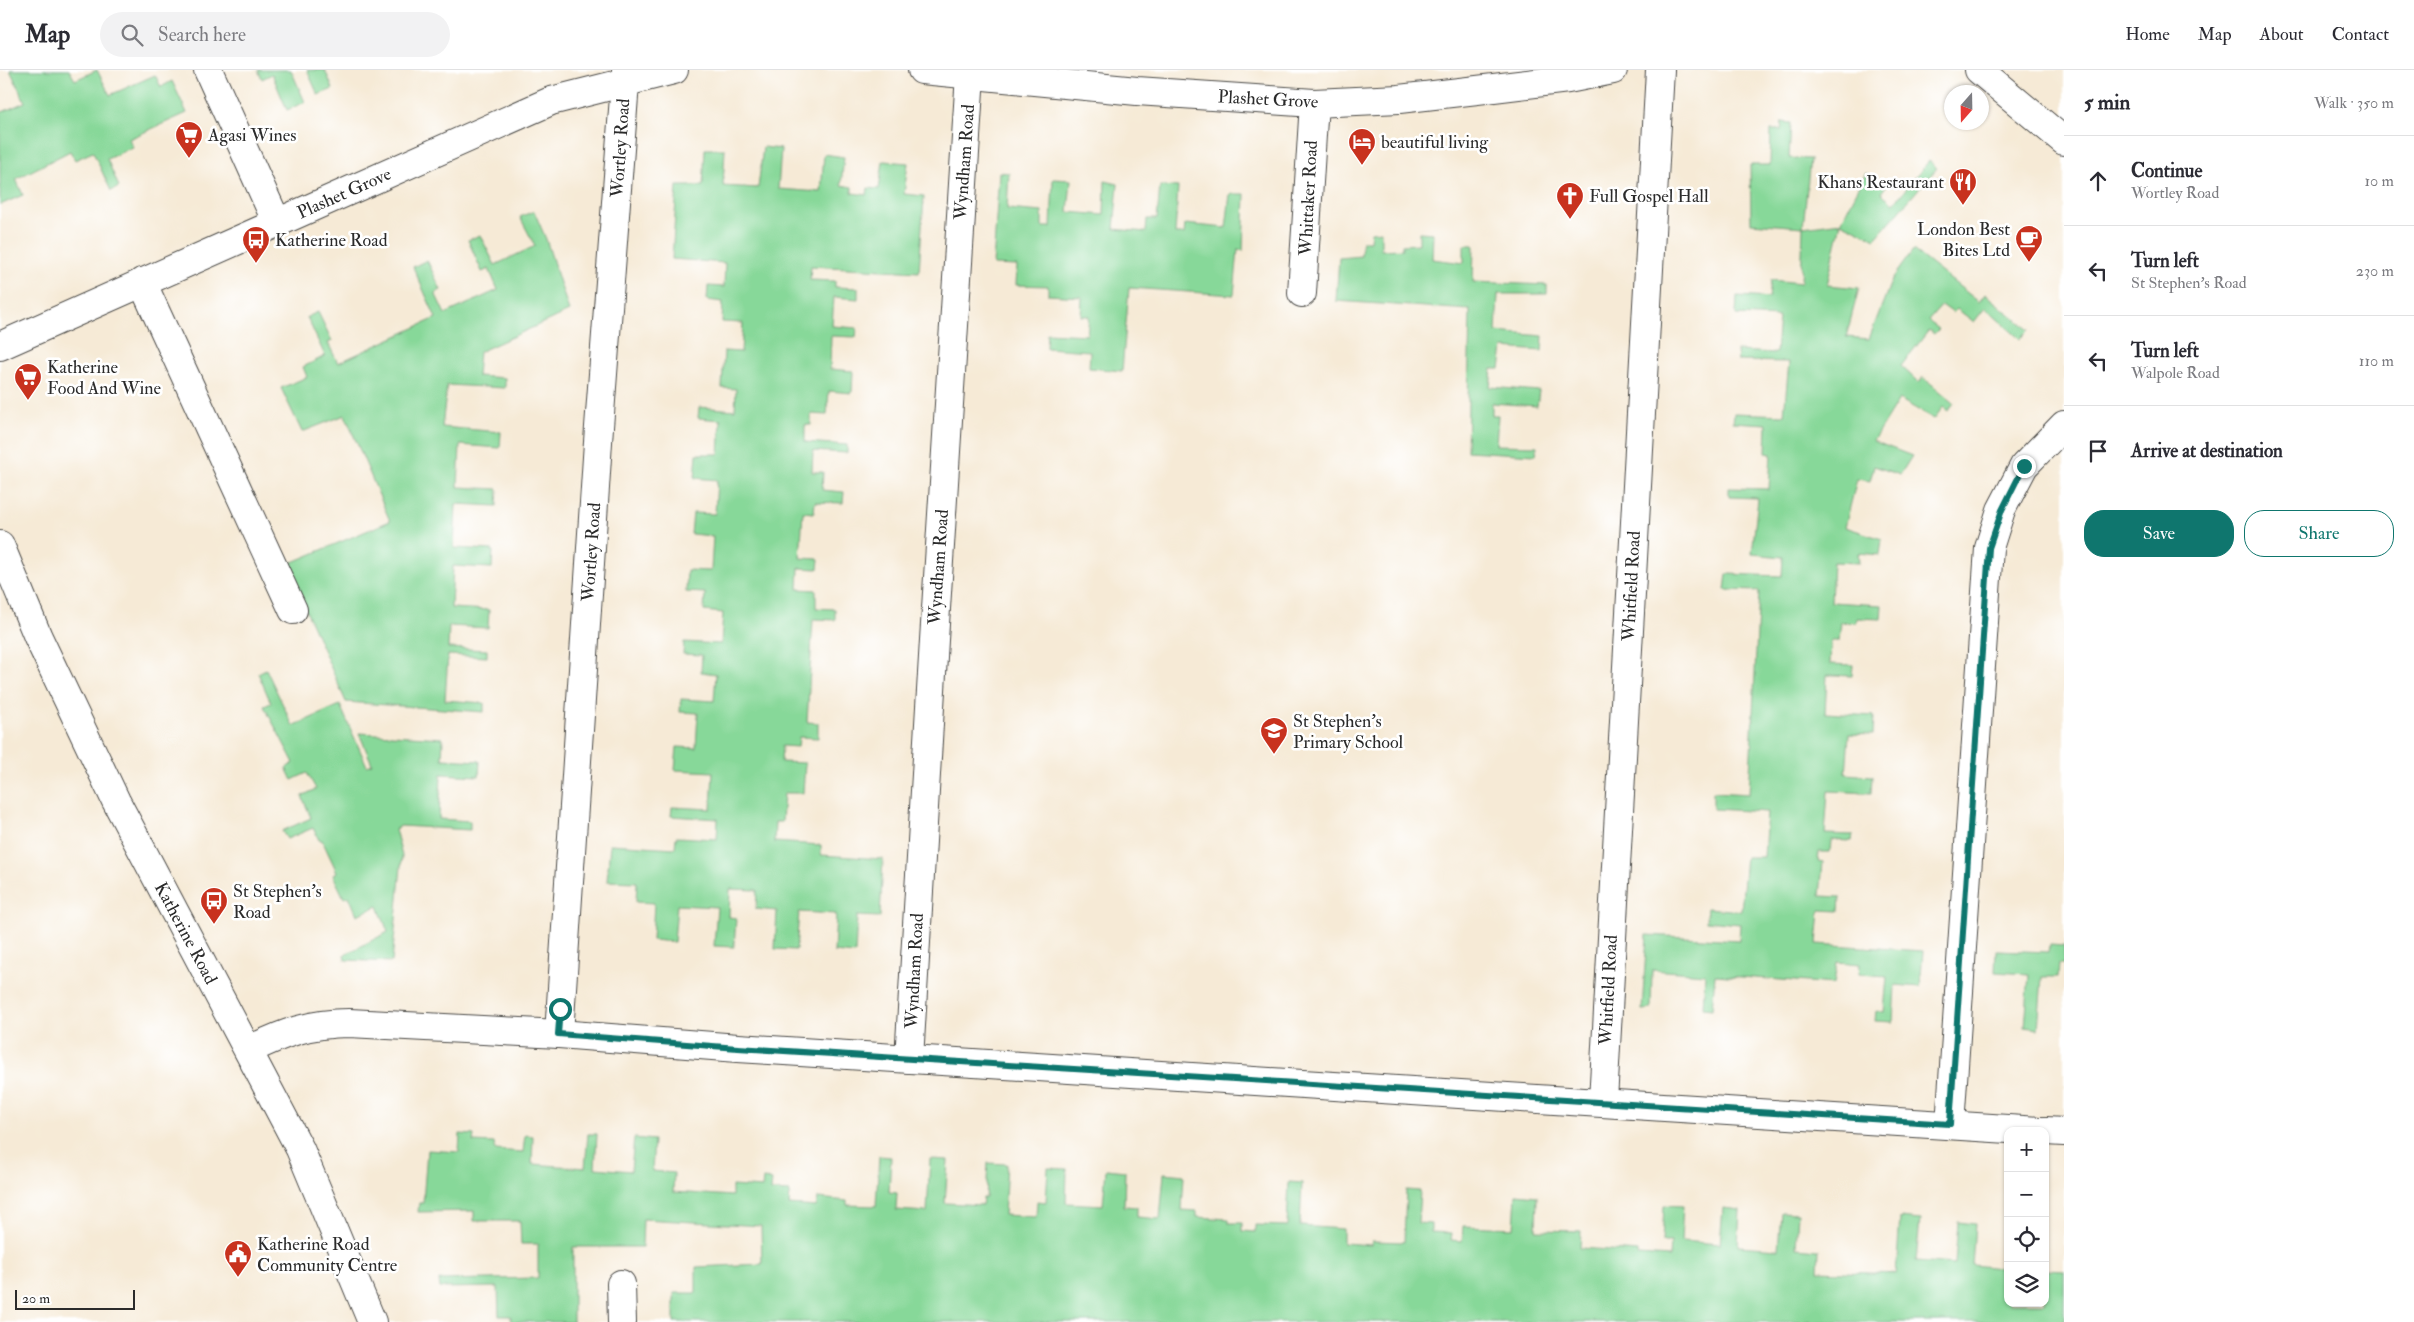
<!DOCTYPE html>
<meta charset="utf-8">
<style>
:root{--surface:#fff;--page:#f2f2f3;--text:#2b2b33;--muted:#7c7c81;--line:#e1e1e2;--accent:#0f766e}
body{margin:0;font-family:"IM FELL Double Pica",serif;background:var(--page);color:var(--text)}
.controls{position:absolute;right:15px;bottom:15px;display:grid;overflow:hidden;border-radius:10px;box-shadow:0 1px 4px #0004}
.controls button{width:45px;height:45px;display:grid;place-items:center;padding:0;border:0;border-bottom:1px solid var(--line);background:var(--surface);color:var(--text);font:25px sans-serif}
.compass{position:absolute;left:1944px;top:15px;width:45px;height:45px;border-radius:50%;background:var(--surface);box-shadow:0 1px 4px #0004;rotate:200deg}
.scale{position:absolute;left:15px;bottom:12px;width:120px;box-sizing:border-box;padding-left:5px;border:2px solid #2b2b2b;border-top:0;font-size:14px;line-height:18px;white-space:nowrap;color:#2b2b2b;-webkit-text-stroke:4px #fff;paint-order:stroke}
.stop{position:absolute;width:15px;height:15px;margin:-11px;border:4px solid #0f766e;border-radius:50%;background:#fff}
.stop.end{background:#0f766e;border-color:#fff;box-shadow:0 1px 5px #0008}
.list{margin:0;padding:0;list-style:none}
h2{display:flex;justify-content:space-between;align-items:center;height:65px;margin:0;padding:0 20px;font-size:21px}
h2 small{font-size:16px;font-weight:400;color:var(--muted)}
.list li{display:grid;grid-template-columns:32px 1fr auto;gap:15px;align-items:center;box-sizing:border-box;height:90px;padding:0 20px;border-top:1px solid var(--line)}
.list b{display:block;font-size:19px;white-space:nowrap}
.list p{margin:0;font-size:16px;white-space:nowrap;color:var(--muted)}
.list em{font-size:16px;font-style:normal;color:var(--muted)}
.actions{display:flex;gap:10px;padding:15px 20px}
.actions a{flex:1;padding:11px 0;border:1px solid var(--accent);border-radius:20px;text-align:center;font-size:18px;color:var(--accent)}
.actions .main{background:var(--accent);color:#fff}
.icon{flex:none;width:28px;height:28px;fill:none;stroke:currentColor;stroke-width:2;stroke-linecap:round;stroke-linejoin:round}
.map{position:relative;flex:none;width:2064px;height:1252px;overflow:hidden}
header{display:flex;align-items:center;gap:30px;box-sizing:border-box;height:70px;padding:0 25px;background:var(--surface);border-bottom:1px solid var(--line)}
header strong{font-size:24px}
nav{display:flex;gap:28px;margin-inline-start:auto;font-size:18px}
.search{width:350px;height:45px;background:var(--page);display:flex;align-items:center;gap:12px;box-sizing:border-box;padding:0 18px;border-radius:28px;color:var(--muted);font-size:19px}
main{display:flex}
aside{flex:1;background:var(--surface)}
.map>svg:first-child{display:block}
.green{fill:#87d899;stroke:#598262}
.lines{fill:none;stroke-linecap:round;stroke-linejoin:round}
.minor-casing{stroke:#494845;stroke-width:30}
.major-casing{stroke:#494845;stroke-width:30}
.minor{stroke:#fff;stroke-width:28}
.major{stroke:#fff;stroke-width:28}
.route{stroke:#0f766e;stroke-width:6}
.labels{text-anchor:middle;stroke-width:5;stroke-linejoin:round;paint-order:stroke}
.street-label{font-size:18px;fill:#2b2b2b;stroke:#fff}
.poi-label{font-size:18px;fill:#2b2b2b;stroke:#fff;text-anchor:start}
</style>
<header>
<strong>Map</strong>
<div class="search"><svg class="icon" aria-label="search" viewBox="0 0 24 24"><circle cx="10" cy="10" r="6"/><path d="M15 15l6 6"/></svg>Search here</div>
<nav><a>Home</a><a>Map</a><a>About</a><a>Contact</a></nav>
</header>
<main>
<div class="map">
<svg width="2064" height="1252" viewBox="0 0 2064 1252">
<rect width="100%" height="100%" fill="#fff"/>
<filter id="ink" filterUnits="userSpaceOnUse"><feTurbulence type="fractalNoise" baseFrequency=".02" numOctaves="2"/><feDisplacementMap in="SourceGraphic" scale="10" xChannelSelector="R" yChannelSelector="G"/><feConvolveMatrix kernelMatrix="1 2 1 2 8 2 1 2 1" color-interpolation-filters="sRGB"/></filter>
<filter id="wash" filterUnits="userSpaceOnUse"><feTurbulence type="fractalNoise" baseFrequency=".0096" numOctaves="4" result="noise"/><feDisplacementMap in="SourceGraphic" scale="20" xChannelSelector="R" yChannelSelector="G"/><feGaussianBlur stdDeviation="1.12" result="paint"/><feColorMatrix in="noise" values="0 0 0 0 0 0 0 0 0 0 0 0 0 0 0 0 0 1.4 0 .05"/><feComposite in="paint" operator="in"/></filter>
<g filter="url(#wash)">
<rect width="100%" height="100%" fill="#f6ead6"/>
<!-- green -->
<g class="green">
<path d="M10,0H69L75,10L97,0L110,25L155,5L161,17L172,11L187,43L129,69L133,77L107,89L119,117L111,121L93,82L75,90L70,81L16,109L23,125L0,135V43L25,32Z"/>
<path d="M258,0H291L305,32L287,40L272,4L262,9Z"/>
<path d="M307,0H325L333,19L318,25Z"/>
<path d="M1782,52L1791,53L1789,88L1810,89L1803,157L1841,152L1866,103L1886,116L1881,123L1894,133L1929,91L1937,98L1875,169L1841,152L1827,215L1859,218L1846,267L1869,269L1892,209L1913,180L1979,232L1985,224L2029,260L2020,269L1985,238L1974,252L1957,239L1953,243L1942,235L1928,251L1939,259L1934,264L1929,260L1901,296L1919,313L1923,307L1954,333L1948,341L1943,337L1934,349L1899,329L1873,371L1912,386L1900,405L1874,396L1870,411L1857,409L1845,457L1882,469L1880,485L1858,483L1859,493L1833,492L1831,532L1882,535L1881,549L1857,548L1856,553L1841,552L1839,571H1831L1830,594L1853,595L1852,606L1827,605L1825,643L1874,646L1873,665L1849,664L1846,704L1872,706L1871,723L1828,721L1825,764L1853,765L1852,771L1831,770L1830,782H1819L1818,791L1823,792L1820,826L1840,827L1839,841L1820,840L1817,874L1923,881L1920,917L1895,915L1893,952L1875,951L1876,942H1884L1887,906L1859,904L1860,894L1837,892L1834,914L1715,905L1712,939L1703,938L1705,904L1652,900L1651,939L1642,940L1647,865L1739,870L1740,854L1706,851L1707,838L1741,841L1746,787H1764L1767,742L1713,739V722L1749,724L1759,521L1725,520L1727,504L1782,506L1783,487L1752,484L1758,428L1729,427V418L1769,419L1771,384L1766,383L1767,354L1733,352L1734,343L1784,345L1789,292L1738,291L1737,281L1776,283L1779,247L1736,245L1737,226L1769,228L1771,210L1801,213L1803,157L1751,153L1750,95H1770L1771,60H1781Z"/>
<path d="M763,77L781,79L778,119L821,122L824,84L844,87L841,115L852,117V123L867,125L868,118L879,119L883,91L908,93L904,124L924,126L919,202L811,196L810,210L835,211V217L858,218V229L834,227L832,256L857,258L856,267L831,266L830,299L853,301L852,323L829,321L827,345L811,344V355H805V372L847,375V383L813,381L812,402H823L822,420L844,422L843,433L815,432L814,443L803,442L800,488L819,489L818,499L799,498L798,519L816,520V538L835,539V550L813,549L807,652L818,653V668L799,667L798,677L782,676L781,692L805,693L803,723H784L782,752H775L774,772L821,775V785L883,789L880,847L857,846L855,884L834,882L836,844L799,842L796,880L775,879L777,841L756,839L757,820L730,819L729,847L736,848L734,877L714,876L717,837L677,835L674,872L652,870L654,833L636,832L637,812L607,811L610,774L675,778L676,767L717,769L718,749L671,746L672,737L711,739L713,702L675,700L677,677L696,678L698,643L680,642L681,629L714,631L716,604L701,602L702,585L683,584L684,572L721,574L723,543L704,541L705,523L686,522L687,500L711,501L713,466L691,464L693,443L715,444L717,410L695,408L697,384H719L721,350L698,348L699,337L735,340L736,319L722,318L724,281L741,282L743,253L722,252L723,232L707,230L708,216L724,217L725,193L672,189L677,116H703L705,79H725L723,116L758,118Z"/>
<path d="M999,102L1009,103L1007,139L1042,142V157H1051L1053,109L1071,110L1068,142L1104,145L1105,111L1118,114L1114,159L1146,162L1147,149H1157L1160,116L1178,117L1175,164H1184L1185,154L1226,158L1230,124H1245L1243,181L1238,179L1234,225L1129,218L1122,301L1089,298L1090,281L1046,278L1047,263L1087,265L1089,246H1081L1082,227L1048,225V216L1016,215L1017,196L993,195Z"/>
<path d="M534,141L546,169L569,241L479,282L477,306L505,308V318L447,315L442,357L501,362L500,378L460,375L458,417L498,419L497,436L456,434L454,478L493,480L492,498L453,496L451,538L489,540L488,558L449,556L448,578L487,580V587L448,585L445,630L484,633V642L346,632L286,495L390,451L345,345L302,362L281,318L307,307L303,297L325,286L307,247L318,242L332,271L328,273L338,293L436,248L413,197L427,190L441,220L435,223L445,244L498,220L489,199L482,202L468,170L480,165L495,195L535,176L520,147Z"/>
<path d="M1381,161V180L1402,179V175L1419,174V162L1433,163L1432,189L1464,193V175H1474L1473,212L1547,215V224H1498L1496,262L1543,266L1542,281L1503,278L1500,299H1492L1490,317L1539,321L1537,336L1492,333V345H1498L1496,375L1537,376L1536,385L1467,381L1470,240L1336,231L1339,188L1361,186L1362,171H1370L1371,162Z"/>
<path d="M266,599L293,656L340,635L367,696L372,694L359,663L443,668L442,689L480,691L479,706L441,704L439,749L470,751V760L401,756L395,759L402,786L392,892L345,890L344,885L388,862L378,836L357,845L349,826L344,828L333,805L337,802L322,770H319L313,758L287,769L282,761L311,748L302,726L316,719L307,703L292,710L286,698L294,693L264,636L271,633L258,603Z"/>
<path d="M2050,875L2064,876V894H2059L2058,907H2042L2038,959L2025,957L2029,904L1995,902L1996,880L2049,882Z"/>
<path d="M460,1064L474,1065L473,1072L494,1073L495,1080L523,1082L525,1065L533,1066L532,1094L585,1098L588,1064H597L595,1098L631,1101L634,1068L654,1070L652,1101L674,1103L673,1122L732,1126V1116L762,1118L763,1109L772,1110L771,1121L790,1122L789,1135L816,1137L818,1128L847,1131V1135L876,1136L879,1086L891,1087L889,1122L897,1123L896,1140L927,1142L930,1089L948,1090L945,1133L982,1135L983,1128H986L988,1093L1007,1094L1004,1145L1036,1147L1037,1131L1046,1132L1048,1098L1067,1099L1066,1133L1103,1135L1106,1099L1125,1101L1124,1136L1137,1137V1147L1160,1149L1164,1103L1184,1105L1182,1140L1197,1141V1147L1229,1149V1153H1242V1161L1255,1162V1155L1287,1156L1289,1112L1302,1113L1300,1156L1343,1159V1173L1371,1175L1372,1171L1404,1172L1406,1120L1420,1121L1418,1153L1431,1154V1162L1452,1163L1451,1170L1462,1171L1463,1156L1514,1158L1516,1124L1537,1126L1536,1160L1581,1161L1580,1178L1638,1182V1185L1670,1187L1671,1172H1662L1664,1135L1683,1136L1681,1171L1720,1174L1723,1138L1740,1140L1738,1176L1778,1179L1781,1142L1798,1143L1796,1178L1819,1180L1818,1201L1896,1204L1900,1148L1920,1150L1916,1191L1955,1194L1958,1152L1975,1154L1972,1195L2008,1199V1233H2045V1200L2064,1201V1252H674V1223H696V1197L762,1194L761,1156L643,1149L642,1177H573V1252H511V1246H499L498,1217L440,1218L439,1210L538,1208V1174H521L520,1151H474V1141L418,1142L419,1133H423L427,1080L459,1082Z"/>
</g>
</g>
<g filter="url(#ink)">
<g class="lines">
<defs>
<g id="minor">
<path d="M208,0L277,153"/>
<path d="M142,212L293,540"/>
<path d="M1302,223L1314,33"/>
<path d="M559,964L599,357L626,0"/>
<path d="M249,980C284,963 310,953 349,953L559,964L738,978L2040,1061"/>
<path d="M909,989L934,570L970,4"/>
<path d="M1603,1031L1660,0"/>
<path d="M1950,1055L1989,478L2001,440L2024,396L2064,355"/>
<path d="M2045,1061L2064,1062"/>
<path d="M621,1214L622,1252"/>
</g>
<g id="major">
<path d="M922,0L1137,21L1314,33L1399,29L1477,20L1568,9L1613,0"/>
<path d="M1979,0L2064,71"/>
<path d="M0,276L551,31L674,0"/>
<path d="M0,475L38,567L116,731L300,1079L372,1252"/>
</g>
</defs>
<!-- minor casing -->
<use href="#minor" class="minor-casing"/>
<!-- major casing -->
<use href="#major" class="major-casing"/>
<!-- minor -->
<use href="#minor" class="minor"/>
<!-- major -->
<use href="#major" class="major"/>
</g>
</g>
<g class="lines" filter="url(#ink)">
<!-- route -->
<path class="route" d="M560,939L558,964L738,978L1950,1054L1989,478L2002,440L2024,396"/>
</g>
<!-- icons -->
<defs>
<symbol id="supermarket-pin" viewBox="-11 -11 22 30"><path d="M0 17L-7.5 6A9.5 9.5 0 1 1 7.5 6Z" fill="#c8321e" stroke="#fff"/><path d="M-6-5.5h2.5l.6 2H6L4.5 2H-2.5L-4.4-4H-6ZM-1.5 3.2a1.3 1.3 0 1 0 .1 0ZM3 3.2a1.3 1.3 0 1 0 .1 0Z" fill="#fff"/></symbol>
<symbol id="hotel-pin" viewBox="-11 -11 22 30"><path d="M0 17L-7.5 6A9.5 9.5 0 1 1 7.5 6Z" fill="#c8321e" stroke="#fff"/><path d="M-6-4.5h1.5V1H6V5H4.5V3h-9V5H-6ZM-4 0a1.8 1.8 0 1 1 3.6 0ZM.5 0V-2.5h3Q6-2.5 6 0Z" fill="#fff"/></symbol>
<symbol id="restaurant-pin" viewBox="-11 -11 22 30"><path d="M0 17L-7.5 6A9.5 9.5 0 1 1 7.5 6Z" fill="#c8321e" stroke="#fff"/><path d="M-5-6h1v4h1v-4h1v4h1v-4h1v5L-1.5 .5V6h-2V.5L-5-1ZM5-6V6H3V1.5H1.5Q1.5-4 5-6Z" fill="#fff"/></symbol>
<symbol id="church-pin" viewBox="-11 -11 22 30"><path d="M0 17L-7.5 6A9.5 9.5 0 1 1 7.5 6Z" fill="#c8321e" stroke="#fff"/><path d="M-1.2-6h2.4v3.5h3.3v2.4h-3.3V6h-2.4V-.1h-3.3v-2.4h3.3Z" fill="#fff"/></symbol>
<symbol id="cafe-pin" viewBox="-11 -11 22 30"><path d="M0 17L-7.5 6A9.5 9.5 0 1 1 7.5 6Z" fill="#c8321e" stroke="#fff"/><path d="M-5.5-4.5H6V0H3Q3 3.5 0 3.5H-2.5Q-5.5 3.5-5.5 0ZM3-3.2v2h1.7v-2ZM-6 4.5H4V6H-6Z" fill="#fff"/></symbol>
<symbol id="bus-pin" viewBox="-11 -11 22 30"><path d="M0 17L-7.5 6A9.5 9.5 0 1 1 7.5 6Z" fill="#c8321e" stroke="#fff"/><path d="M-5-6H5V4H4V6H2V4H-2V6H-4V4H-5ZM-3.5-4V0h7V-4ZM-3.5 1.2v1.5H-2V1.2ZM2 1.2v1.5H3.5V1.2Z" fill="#fff"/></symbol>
<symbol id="school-pin" viewBox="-11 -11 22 30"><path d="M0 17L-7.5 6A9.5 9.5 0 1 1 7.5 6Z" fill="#c8321e" stroke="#fff"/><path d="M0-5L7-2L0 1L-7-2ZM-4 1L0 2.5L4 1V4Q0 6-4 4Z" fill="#fff"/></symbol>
<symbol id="civic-pin" viewBox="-11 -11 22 30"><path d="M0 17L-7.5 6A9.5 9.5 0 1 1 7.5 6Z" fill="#c8321e" stroke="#fff"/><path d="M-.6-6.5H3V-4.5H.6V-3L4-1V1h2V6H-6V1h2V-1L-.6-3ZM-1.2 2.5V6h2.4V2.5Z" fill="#fff"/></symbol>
</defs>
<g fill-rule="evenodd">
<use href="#supermarket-pin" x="173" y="49" width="32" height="43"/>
<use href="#hotel-pin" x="1346" y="56" width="32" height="43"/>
<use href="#restaurant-pin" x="1947" y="96" width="32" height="43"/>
<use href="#church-pin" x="1554" y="110" width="32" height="43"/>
<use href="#cafe-pin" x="2013" y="153" width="32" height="43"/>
<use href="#bus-pin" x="240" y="154" width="32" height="43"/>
<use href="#supermarket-pin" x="12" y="291" width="32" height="43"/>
<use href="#school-pin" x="1258" y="645" width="32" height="43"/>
<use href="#bus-pin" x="198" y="815" width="32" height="43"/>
<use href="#civic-pin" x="222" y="1168" width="32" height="43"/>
</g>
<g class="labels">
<!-- street labels -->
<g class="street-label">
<text transform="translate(1268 29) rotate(3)" y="6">Plashet Grove</text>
<text transform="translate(620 78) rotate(-86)" y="6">Wortley Road</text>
<text transform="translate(964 92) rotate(-86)" y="6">Wyndham Road</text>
<text transform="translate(344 123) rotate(-24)" y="6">Plashet Grove</text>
<text transform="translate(1308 128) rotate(-87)" y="6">Whittaker Road</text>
<text transform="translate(591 482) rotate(-86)" y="6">Wortley Road</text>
<text transform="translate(938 497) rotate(-86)" y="6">Wyndham Road</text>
<text transform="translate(1631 516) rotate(-87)" y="6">Whitfield Road</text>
<text transform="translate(186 863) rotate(62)" y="6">Katherine Road</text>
<text transform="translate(914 901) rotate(-87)" y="6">Wyndham Road</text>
<text transform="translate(1608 920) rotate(-87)" y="6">Whitfield Road</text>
</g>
<!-- poi labels -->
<g class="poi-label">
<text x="208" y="71">Agasi Wines</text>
<text x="1381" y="78">beautiful living</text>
<text x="1944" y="118" text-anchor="end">Khans Restaurant</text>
<text x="1589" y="132">Full Gospel Hall</text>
<text x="2010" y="165" text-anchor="end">London Best<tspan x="2010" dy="21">Bites Ltd</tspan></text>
<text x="275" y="176">Katherine Road</text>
<text x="47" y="303">Katherine<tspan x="47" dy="21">Food And Wine</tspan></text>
<text x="1293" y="657">St Stephen's<tspan x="1293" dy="21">Primary School</tspan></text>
<text x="233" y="827">St Stephen's<tspan x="233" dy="21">Road</tspan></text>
<text x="257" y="1180">Katherine Road<tspan x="257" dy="21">Community Centre</tspan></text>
</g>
</g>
</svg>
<div class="controls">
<button>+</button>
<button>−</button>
<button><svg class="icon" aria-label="locate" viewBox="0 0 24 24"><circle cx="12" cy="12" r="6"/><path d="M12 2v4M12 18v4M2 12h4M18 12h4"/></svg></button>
<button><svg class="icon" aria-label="layers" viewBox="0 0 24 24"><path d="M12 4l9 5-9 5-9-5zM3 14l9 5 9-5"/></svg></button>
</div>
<svg class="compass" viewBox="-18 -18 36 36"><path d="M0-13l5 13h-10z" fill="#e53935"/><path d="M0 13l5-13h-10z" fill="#7c7c81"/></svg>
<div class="scale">20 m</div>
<div class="stop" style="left:560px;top:939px"></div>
<div class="stop end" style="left:2024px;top:396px"></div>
</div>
<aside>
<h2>5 min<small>Walk · 350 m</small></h2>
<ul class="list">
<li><svg class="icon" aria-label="ahead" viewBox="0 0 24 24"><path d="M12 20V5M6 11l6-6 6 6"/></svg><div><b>Continue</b><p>Wortley Road</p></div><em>10 m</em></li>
<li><svg class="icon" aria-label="left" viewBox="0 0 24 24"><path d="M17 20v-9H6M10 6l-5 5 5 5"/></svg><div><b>Turn left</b><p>St Stephen's Road</p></div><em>230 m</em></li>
<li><svg class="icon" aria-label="left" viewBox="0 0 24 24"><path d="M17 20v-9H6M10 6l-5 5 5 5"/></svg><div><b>Turn left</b><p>Walpole Road</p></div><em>110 m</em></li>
<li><svg class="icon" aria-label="arrive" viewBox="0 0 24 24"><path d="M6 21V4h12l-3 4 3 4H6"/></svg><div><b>Arrive at destination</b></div></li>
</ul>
<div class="actions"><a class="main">Save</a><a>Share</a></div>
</aside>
</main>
